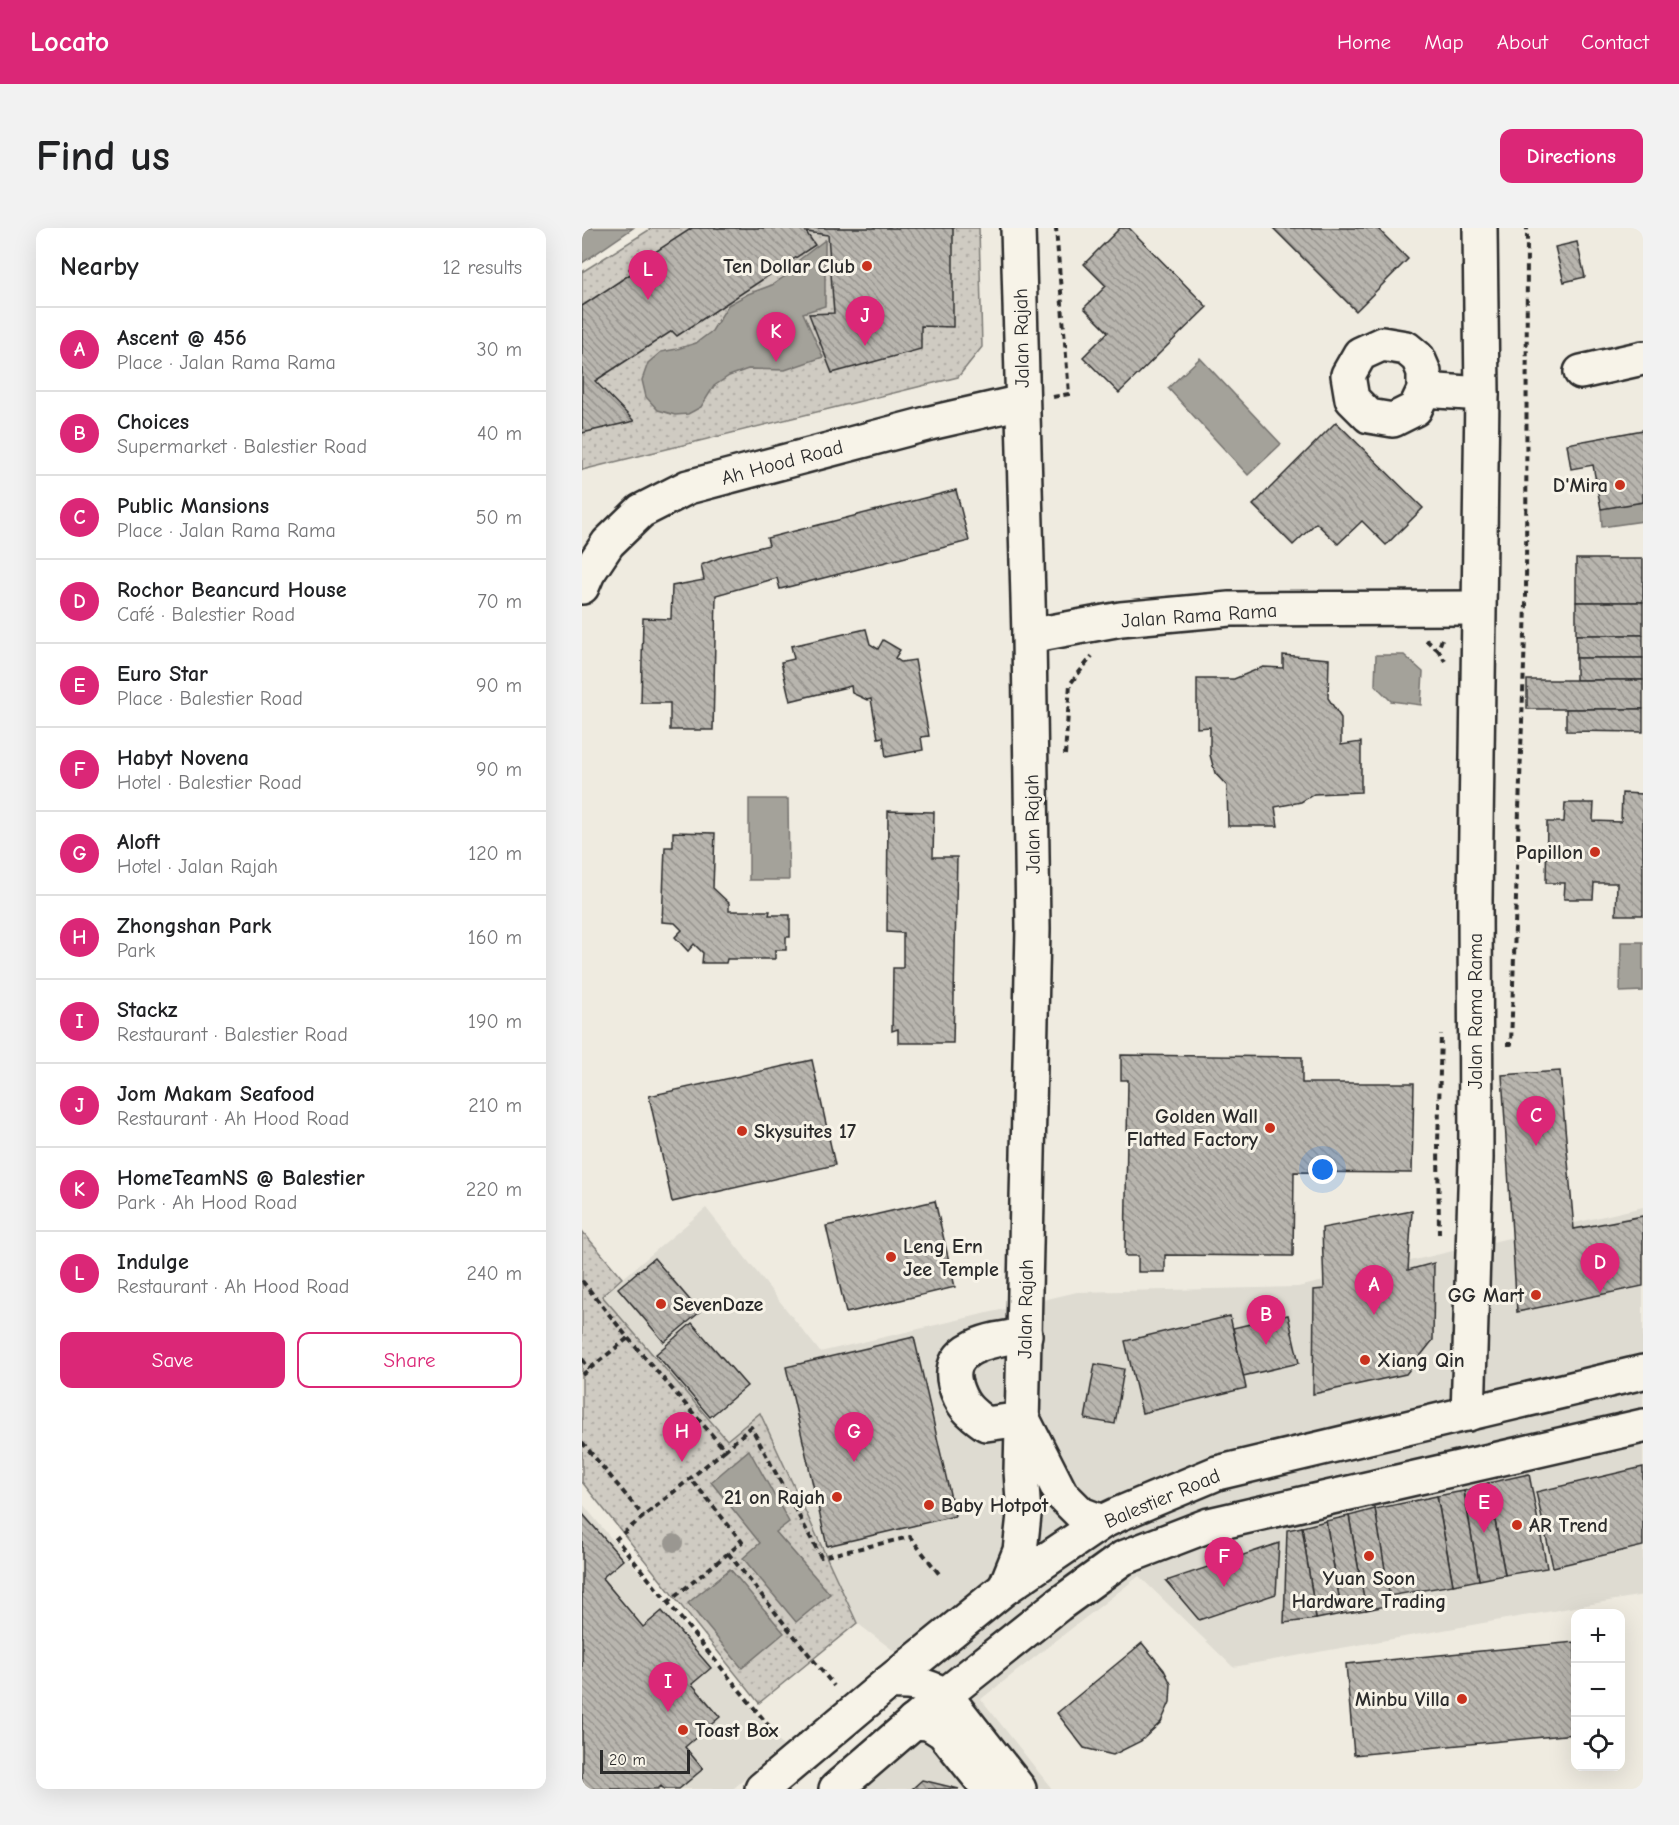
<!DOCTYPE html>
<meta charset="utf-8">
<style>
:root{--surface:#fff;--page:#f2f2f2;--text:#202124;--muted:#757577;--line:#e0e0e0;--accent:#db2777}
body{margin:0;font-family:"Comic Neue",sans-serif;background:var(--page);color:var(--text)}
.controls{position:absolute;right:18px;bottom:18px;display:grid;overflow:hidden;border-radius:12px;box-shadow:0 6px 24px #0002}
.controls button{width:54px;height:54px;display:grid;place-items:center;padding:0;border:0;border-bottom:2px solid var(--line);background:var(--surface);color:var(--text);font:30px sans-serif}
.scale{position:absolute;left:18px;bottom:15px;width:90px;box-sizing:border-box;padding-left:6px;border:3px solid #2b2b2b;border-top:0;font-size:16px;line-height:21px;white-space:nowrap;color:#2b2b2b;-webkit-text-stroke:4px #f7f3e8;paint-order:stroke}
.you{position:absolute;left:741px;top:942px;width:21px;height:21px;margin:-15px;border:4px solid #fff;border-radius:50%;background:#1a73e8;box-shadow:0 0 0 9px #1a73e833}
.badge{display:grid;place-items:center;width:39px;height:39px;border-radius:50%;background:var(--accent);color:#fff;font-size:20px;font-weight:700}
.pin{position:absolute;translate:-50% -50px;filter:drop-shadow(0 2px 3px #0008)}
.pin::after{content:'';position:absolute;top:32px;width:21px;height:18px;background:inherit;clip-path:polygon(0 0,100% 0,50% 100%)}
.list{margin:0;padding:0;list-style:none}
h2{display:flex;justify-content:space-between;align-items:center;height:78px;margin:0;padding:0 24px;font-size:26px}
h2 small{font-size:20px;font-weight:400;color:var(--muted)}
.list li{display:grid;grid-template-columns:39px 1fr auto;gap:18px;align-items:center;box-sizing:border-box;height:84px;padding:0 24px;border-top:2px solid var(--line)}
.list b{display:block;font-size:22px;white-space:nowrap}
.list p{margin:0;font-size:20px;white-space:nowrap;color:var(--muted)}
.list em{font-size:20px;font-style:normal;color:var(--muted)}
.actions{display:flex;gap:12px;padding:18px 24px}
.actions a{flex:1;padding:14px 0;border:2px solid var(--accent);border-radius:12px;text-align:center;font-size:21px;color:var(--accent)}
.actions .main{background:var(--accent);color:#fff}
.icon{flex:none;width:33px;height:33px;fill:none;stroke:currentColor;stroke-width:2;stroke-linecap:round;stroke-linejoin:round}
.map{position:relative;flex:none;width:1061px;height:1561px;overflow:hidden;border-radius:12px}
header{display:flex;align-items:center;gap:36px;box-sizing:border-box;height:84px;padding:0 30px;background:var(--accent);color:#fff}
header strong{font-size:28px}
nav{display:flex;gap:33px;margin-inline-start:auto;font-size:21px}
.intro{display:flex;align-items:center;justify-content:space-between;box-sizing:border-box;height:144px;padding:0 36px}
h1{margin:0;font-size:42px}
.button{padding:15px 27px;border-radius:12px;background:var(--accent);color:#fff;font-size:21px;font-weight:700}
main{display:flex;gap:36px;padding:0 36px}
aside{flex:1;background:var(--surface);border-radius:12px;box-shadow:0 6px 24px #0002}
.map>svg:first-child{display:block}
.built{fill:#dedbd1}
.park{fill:url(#park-dots);stroke:#7d7b76;stroke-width:1.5}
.water{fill:#a4a29a;stroke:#74726e;stroke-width:1.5}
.building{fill:url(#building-back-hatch);stroke:#2b2b2b;stroke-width:1.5}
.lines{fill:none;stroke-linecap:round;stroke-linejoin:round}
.minor-casing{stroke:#2b2b2b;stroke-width:38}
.major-casing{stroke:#2b2b2b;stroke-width:38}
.path{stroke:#2b2b2b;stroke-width:4;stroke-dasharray:6 4.5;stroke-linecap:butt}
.minor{stroke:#f7f3e8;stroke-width:33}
.major{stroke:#f7f3e8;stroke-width:33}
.tree{fill:#9a9791}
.poi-dot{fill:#c8321e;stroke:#f7f3e8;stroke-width:2}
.labels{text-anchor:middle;stroke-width:6;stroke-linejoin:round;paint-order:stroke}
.poi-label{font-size:20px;font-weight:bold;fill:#2b2b2b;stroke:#f7f3e8;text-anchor:end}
.street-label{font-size:20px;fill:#2b2b2b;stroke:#f7f3e8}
</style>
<header>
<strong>Locato</strong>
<nav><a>Home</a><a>Map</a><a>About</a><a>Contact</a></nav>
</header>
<div class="intro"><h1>Find us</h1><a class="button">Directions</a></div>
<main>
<aside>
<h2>Nearby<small>12 results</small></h2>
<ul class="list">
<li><span class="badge">A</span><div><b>Ascent @ 456</b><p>Place · Jalan Rama Rama</p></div><em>30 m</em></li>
<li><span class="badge">B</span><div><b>Choices</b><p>Supermarket · Balestier Road</p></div><em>40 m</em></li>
<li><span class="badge">C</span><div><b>Public Mansions</b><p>Place · Jalan Rama Rama</p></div><em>50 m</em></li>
<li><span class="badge">D</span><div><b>Rochor Beancurd House</b><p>Café · Balestier Road</p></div><em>70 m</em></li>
<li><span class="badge">E</span><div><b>Euro Star</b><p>Place · Balestier Road</p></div><em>90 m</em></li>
<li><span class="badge">F</span><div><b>Habyt Novena</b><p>Hotel · Balestier Road</p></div><em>90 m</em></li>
<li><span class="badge">G</span><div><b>Aloft</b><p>Hotel · Jalan Rajah</p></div><em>120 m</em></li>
<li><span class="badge">H</span><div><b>Zhongshan Park</b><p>Park</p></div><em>160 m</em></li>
<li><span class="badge">I</span><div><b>Stackz</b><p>Restaurant · Balestier Road</p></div><em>190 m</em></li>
<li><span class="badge">J</span><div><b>Jom Makam Seafood</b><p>Restaurant · Ah Hood Road</p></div><em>210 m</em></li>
<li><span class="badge">K</span><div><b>HomeTeamNS @ Balestier</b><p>Park · Ah Hood Road</p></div><em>220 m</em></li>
<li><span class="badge">L</span><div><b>Indulge</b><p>Restaurant · Ah Hood Road</p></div><em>240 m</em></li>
</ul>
<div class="actions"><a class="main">Save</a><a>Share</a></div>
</aside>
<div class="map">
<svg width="1061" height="1561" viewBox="0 0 1061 1561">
<defs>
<pattern id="park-dots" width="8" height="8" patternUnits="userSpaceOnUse" patternTransform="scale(1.5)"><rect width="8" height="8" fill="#cfcbc2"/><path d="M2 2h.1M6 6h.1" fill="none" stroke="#b2aea7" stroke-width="1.8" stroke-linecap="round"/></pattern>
<pattern id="building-back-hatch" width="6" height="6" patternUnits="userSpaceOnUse" patternTransform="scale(1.5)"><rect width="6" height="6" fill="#b8b5ae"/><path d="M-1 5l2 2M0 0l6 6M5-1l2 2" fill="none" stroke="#96938e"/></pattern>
</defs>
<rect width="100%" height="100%" fill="#efebe0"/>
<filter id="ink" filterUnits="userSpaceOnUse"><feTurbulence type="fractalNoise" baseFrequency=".0167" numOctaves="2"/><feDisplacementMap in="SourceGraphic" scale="12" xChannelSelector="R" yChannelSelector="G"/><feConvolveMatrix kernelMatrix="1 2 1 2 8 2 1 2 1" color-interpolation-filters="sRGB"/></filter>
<g filter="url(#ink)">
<!-- built -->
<g class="built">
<path d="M1061,979V1367L651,1439L557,1348L399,1471L470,1561H283L382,1476L275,1395L179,1185L145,1213L20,1068L124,980L238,1124L495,1064L716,1059Z"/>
<path d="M0,1275L201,1518L151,1561H0Z"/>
</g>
<!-- park -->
<g class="park">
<path d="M70,0H397L400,119L376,149L0,242V44Z"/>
<path d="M0,1003L40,1050L20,1068L145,1212L178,1185L275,1395L177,1475L0,1254Z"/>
</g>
<!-- water -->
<g class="water">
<path d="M0,0H51L0,35Z"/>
<path d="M243,12V78L221,85L241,129L203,142L166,141L147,148L132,158L119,179L106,186L93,187L76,182L64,169L60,152L66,135L79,124L95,121L114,115L130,103L146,77L166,66L190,57L209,44L217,32Z"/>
<path d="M618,130L699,216L666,247L586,160Z"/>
<path d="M1061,274V293L1020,299L1019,281Z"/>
<path d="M794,427H822L841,444L839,477L809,473L793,457Z"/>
<path d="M167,571H206L207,652H167Z"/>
<path d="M1039,714H1061V763L1038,764Z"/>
<path d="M167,1222L207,1294L194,1304L248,1366L214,1394L161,1330L178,1315L129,1254Z"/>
<path d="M148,1341L202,1405L160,1440L106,1375Z"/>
</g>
<!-- building -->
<g class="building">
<path d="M110,0H371V99L339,98V121L250,145L227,86L252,85L246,7L224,4L233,17L95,108L90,103L13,153L52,193L0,205V78L50,45L47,41Z"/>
<path d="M538,0H547L625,79L537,165L501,129L526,104L502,80L524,58L502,36Z"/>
<path d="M691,0H795L826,31L774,83Z"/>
<path d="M995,14L1003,49L982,54L973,19Z"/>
<path d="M754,194L841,280L804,317L780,293L756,316L734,295L711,317L671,277Z"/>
<path d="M1061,202V274L1019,281L1011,237L989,241L985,216Z"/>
<path d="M374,262L387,313L198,361L195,350L134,367L131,502H88V475H59L61,390L89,391L90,358L122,352L119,337L139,329L187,317L185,310Z"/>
<rect x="994" y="331" width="67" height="43"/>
<rect x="994" y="374" width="67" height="33"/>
<path d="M284,401L288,416L296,421L301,412L318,422L313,430L319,434L333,432L347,508L339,509L341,522L304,529L301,509L296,510L289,471L285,472L270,465L269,458L208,473L199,434L212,431L209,418Z"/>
<rect x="994" y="407" width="67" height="23"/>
<path d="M701,427L747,431L746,470L759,490V517L779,514V564L732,566L719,574L693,579L696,598H646L645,558L633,545L628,527V499L615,500V451H652L681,439L701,440Z"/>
<rect x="994" y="430" width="67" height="22"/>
<rect x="945" y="452" width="116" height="29"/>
<path d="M984,481H1061V504L984,503Z"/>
<path d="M1040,565L1061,566V687H1034L1035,655H1012L1011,671H982L983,655H964L965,594H982L983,575H1012L1011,593L1039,594Z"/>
<path d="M306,583L352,584L351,629H375L371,815H316V801L310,803L311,740H321V705L305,704Z"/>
<path d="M91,604L133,605L131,660L147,675V683H188L187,687H208V709H204V722H193V731H145L144,735H120L121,725L112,716L106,723L93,709L100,702L93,695L80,694L83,619H91Z"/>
<path d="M539,827L720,829V855H832L830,945L712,944L711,1028L583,1027V1044H556V1028H543L546,852H539Z"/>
<path d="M230,832L253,937L90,974L67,868Z"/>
<path d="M978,843L992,1001L1061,988V1058L935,1084L920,847Z"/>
<path d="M353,973L373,1059L264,1085L244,998Z"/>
<path d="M830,983L826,1042L852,1035L851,1112L824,1146L731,1166L732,1062L742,1061L740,1000Z"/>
<path d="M72,1030L118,1084L82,1114L36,1060Z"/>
<path d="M706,1087L717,1135L661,1148L651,1100Z"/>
<path d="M648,1088L664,1160L560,1185L543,1113Z"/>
<path d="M110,1095L165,1158L128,1189L74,1126Z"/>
<path d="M332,1109L373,1288L245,1318L204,1139Z"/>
<path d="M513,1136L542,1141L533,1196L503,1191Z"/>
<path d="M1061,1239V1318L971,1339L954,1264Z"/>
<path d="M947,1246L965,1340L923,1347L906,1255Z"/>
<path d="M906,1255L923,1347L897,1352L882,1263Z"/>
<path d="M882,1263L897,1352L871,1357L855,1268Z"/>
<path d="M855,1268L871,1357L807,1368L793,1281Z"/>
<path d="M793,1281L809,1377L784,1382L767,1288Z"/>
<path d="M0,1285L41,1332L20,1350L61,1399L80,1383L129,1440L110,1456L138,1489L103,1519L121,1541L97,1561H82L79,1558L76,1561H0Z"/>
<path d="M767,1288L784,1382L760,1386L744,1293Z"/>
<path d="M744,1293L760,1386L734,1391L720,1299Z"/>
<path d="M720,1299L734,1391L702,1395L705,1302Z"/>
<path d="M697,1315L694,1366L617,1392L584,1353Z"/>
<path d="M993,1414V1506L772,1527L764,1436Z"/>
<path d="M560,1415L582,1442L589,1456L588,1474L579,1494L559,1513L531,1527L502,1520L475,1485Z"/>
<path d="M340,1552L377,1561H330Z"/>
</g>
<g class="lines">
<defs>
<g id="minor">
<path d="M800,116L824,120L836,130L842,144V162L833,181L811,192L787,188L770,171L766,147L778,126Z"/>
<path d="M999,144L1061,130"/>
<path d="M842,162L900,166"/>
<path d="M0,359L6,345L26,315L59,283L106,259L348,195L440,174"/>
<path d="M447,408L539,391L648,381L896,380"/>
<path d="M886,1186L894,930L893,672L900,166L898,0"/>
<path d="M440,1191L404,1196C387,1184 379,1177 373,1156C363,1116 416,1111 443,1107"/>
<path d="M443,1195L479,1266L499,1286L520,1294"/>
<path d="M423,1360L438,1323L442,1287L439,1243L451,701L447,408L436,0"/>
<path d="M306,1455C329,1454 342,1456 363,1467L437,1561"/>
<path d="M331,1494L347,1495L361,1504L407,1561"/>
</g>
<g id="major">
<path d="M180,1561L306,1455L423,1360L520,1294L537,1286L635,1245L1061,1144"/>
<path d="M254,1561L363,1467L476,1377L541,1330L627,1297L1061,1198"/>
</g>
</defs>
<!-- minor casing -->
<use href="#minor" class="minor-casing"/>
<!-- major casing -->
<use href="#major" class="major-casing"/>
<!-- path -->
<g class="path">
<path d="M471,169L487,166L474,0"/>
<path d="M860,411L856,422L863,433"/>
<path d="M844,412L856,422"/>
<path d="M483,527L488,456L510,428"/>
<path d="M924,816H929L944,377L945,0"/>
<path d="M857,1006L856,916L859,806"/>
<path d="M0,1055L1,1054L46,1110L143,1222L169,1199L239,1329L328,1309L358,1347"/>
<path d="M0,1131L8,1141"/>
<path d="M0,1147L46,1110"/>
<path d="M0,1214L62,1289"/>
<path d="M143,1222L34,1311L195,1508"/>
<path d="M146,1325L252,1458"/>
<path d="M85,1375L160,1314L109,1251"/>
</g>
<!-- minor -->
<use href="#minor" class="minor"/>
<!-- major -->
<use href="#major" class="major"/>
</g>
<!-- trees -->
<circle class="tree" cx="92" cy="1315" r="9"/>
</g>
<!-- markers -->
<g class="poi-dot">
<circle cx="285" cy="38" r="6"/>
<circle cx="1038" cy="257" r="6"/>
<circle cx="1013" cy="624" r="6"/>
<circle cx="688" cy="900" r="6"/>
<circle cx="160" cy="903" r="6"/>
<circle cx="309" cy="1029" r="6"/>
<circle cx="954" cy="1067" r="6"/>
<circle cx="79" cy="1076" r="6"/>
<circle cx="783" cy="1132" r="6"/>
<circle cx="255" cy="1269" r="6"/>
<circle cx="347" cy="1277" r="6"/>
<circle cx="935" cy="1297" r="6"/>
<circle cx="787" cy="1328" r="6"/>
<circle cx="880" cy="1471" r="6"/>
<circle cx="101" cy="1502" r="6"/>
</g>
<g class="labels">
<!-- poi labels -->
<g class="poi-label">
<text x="273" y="45">Ten Dollar Club</text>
<text x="1026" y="264">D'Mira</text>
<text x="1001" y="631">Papillon</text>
<text x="676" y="895">Golden Wall<tspan x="676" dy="23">Flatted Factory</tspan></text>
<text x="172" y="910" text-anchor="start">Skysuites 17</text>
<text x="321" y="1025" text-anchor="start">Leng Ern<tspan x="321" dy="23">Jee Temple</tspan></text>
<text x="942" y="1074">GG Mart</text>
<text x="91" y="1083" text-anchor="start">SevenDaze</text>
<text x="795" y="1139" text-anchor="start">Xiang Qin</text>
<text x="243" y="1276">21 on Rajah</text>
<text x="359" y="1284" text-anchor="start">Baby Hotpot</text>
<text x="947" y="1304" text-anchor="start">AR Trend</text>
<text x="787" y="1357" text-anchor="middle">Yuan Soon<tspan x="787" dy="23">Hardware Trading</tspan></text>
<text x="868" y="1478">Minbu Villa</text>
<text x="113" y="1509" text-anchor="start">Toast Box</text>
</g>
<!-- street labels -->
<g class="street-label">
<text transform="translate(439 110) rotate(-91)" y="7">Jalan Rajah</text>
<text transform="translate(200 234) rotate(-15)" y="7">Ah Hood Road</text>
<text transform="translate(617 387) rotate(-4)" y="7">Jalan Rama Rama</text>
<text transform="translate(450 596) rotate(-91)" y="7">Jalan Rajah</text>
<text transform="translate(893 783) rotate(-90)" y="7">Jalan Rama Rama</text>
<text transform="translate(443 1081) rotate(-89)" y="7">Jalan Rajah</text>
<text transform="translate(580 1270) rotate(-23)" y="7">Balestier Road</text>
</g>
</g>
</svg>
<div class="controls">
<button>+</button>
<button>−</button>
<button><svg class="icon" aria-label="locate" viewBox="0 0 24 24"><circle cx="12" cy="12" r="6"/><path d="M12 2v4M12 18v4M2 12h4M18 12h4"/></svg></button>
</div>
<div class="scale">20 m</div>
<div class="you"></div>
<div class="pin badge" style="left:792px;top:1087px">A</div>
<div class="pin badge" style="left:684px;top:1117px">B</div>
<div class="pin badge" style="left:954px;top:918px">C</div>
<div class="pin badge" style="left:1018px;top:1065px">D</div>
<div class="pin badge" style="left:902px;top:1305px">E</div>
<div class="pin badge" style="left:642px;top:1359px">F</div>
<div class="pin badge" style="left:272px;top:1234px">G</div>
<div class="pin badge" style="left:100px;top:1234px">H</div>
<div class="pin badge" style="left:86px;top:1484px">I</div>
<div class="pin badge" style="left:283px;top:118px">J</div>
<div class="pin badge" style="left:194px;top:134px">K</div>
<div class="pin badge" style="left:66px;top:72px">L</div>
</div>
</main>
